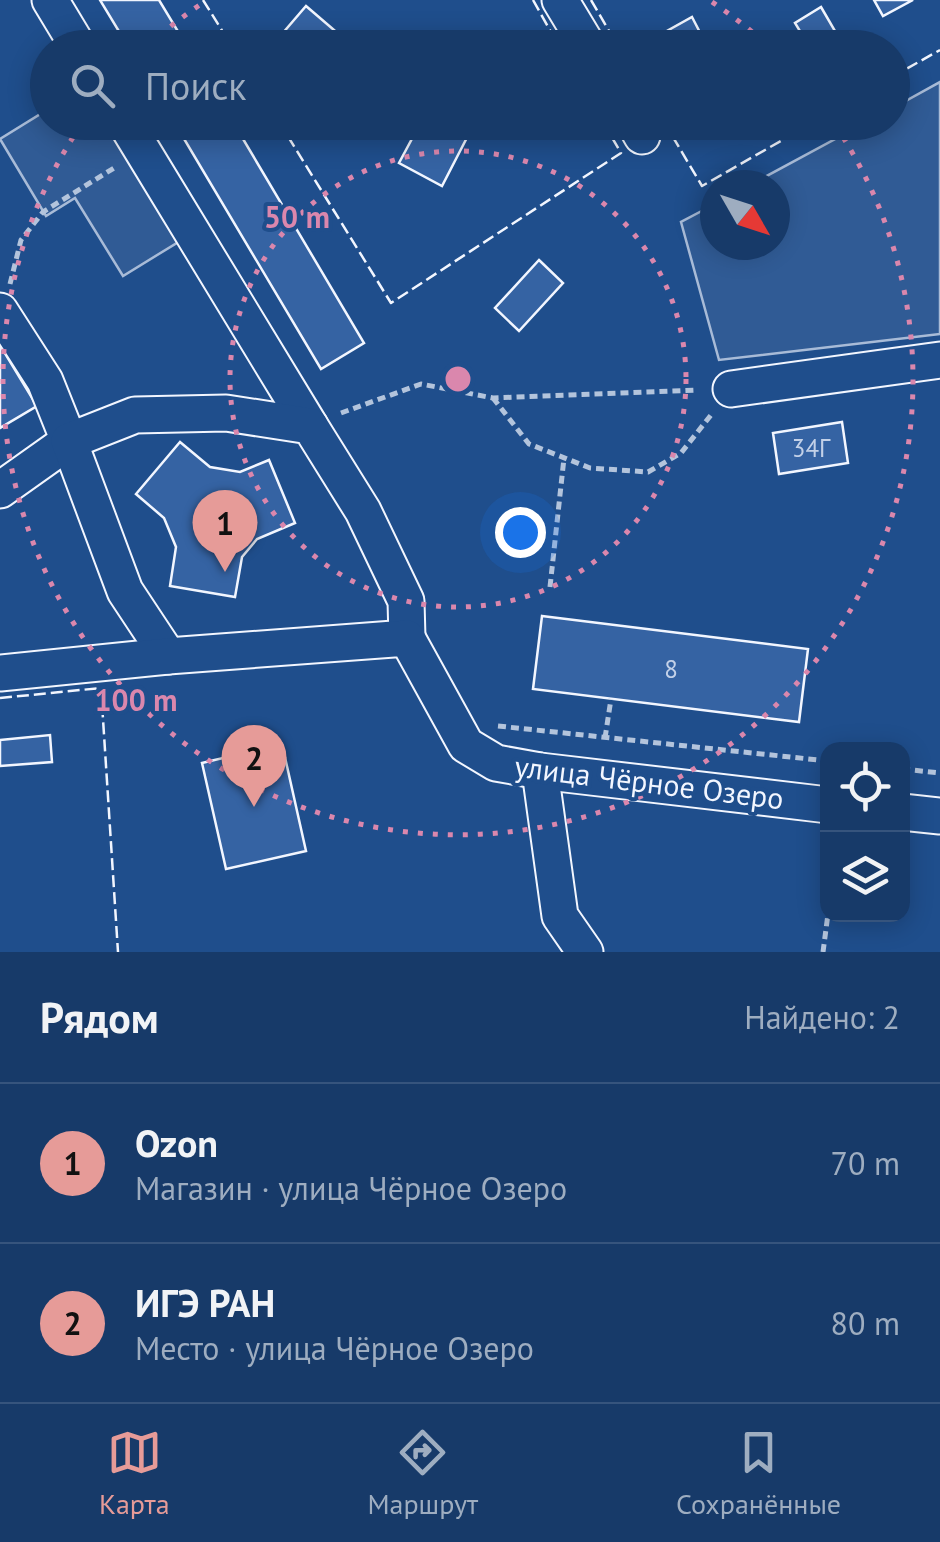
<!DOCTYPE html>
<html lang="ru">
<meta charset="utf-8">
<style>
:root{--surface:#173a69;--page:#20416f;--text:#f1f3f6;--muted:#9eadc0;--line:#36547d;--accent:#e69b98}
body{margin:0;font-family:"PT Sans",sans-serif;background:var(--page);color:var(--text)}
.controls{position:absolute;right:30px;bottom:30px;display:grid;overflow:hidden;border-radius:20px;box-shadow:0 5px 25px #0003}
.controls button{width:90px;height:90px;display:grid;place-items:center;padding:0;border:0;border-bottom:2px solid var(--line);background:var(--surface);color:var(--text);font:50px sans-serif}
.compass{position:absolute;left:700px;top:170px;width:90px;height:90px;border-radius:50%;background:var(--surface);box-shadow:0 5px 25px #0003;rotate:129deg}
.you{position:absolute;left:520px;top:532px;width:35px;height:35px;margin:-25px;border:8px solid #fff;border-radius:50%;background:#1a73e8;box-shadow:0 0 0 15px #1a73e833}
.badge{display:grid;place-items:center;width:65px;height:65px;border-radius:50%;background:var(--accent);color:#111;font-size:32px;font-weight:700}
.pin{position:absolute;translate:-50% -82px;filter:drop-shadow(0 2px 5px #0008)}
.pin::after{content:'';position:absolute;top:52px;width:35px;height:30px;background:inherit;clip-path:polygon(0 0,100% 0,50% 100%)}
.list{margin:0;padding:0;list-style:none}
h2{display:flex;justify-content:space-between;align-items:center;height:130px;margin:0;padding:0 40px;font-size:42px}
h2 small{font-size:32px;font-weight:400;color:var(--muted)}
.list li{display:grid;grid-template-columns:65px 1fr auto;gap:30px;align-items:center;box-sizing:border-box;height:160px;padding:0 40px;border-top:2px solid var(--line)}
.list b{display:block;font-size:38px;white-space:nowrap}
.list p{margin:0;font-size:32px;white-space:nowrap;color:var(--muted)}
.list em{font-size:32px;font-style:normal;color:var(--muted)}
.icon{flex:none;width:55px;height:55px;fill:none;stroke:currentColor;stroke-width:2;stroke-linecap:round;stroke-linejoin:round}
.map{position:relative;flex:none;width:940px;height:952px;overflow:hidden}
.search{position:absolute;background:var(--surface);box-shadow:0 5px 25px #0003;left:30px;right:30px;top:30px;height:110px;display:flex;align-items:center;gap:25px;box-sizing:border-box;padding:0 35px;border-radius:55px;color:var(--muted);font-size:38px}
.sheet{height:450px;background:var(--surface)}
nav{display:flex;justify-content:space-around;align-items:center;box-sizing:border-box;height:140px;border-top:2px solid var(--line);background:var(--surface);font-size:28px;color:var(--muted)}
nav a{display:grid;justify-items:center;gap:5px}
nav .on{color:var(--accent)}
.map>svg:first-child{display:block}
.built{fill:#305b95;stroke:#a8bbd7;stroke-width:2.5}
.building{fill:#3563a3;stroke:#f2f6ff;stroke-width:2.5}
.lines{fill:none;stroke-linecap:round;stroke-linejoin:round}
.minor-casing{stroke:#f2f6ff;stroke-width:39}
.path{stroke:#b3c4dc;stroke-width:5;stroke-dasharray:8 5;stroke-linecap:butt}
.minor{stroke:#1f4e8c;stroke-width:35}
.fence{stroke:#f2f6ff;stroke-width:2.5;stroke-dasharray:12 5;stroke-linecap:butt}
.ring{fill:none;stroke:#da87ad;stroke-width:5;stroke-dasharray:5 10}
.labels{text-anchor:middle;stroke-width:8;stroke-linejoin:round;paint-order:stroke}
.number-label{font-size:25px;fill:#c3d1e8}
.street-label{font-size:30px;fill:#f2f6ff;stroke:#1f4e8c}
.centre{fill:#da87ad;stroke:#1f4e8c;stroke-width:5}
.ring-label{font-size:30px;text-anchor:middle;font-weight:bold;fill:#da87ad;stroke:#1f4e8c;stroke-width:8;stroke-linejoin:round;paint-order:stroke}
</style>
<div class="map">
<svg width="940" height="952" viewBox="0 0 940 952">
<rect width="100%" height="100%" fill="#1f4e8c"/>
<!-- built -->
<g class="built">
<path d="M940,82V334L719,360L681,222L715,204V245H775V185H750L865,123L892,122L893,108Z"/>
<path d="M47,110L48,122L106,123L180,241L123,276L75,198L46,216L0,139Z"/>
</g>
<!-- building -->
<g class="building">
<path d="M100,0H159L188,48H129Z"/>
<path d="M874,0H913L883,16Z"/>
<path d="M306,6L355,48H270Z"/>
<path d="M821,7L835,31L809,46L795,23Z"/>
<path d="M692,17L708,48H653L649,41Z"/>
<path d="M174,122H233L364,343L321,369Z"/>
<path d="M421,122H475L442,186L399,163Z"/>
<path d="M539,260L563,283L519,331L495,308Z"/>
<path d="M0,345L37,406L0,428Z"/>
<path d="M842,422L848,463L779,474L773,433Z"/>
<path d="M180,442L210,467L240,472L269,460L295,523L257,539L242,557L235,597L170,586L176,547L164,518L136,494Z"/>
<path d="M542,616L808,649L799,722L533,689Z"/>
<path d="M50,735L52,762L0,766V740Z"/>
<path d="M282,744L306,851L226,869L202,763Z"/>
</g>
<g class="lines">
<defs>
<g id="minor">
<path d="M50,0L79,48"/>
<path d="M560,0L589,48"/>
<path d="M125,122L310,426"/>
<path d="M634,122L642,136"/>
<path d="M0,311L45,381L69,441L0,490"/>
<path d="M731,389L940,360"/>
<path d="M168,656L125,591L69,441L135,415L226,413L310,426L363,511L406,601L407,638"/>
<path d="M0,673L168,656L407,638L466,745L496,763L540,771L828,805"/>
<path d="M540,771L560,916L585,952"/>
<path d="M902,812L940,816"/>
</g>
</defs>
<!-- minor casing -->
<use href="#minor" class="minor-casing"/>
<!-- path -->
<g class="path">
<path d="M10,284L21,240L43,212L114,168"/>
<path d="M493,398L529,444L590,468L648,472L681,453L711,415"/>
<path d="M341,413L421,384L493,398L698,390"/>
<path d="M550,587L564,458"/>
<path d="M498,726L828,761"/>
<path d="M605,738L611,699"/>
<path d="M902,769L940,773"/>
<path d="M823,952L828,914"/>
</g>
<!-- minor -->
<use href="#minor" class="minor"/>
<!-- fence -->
<g class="fence">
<path d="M203,0L233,48"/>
<path d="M533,0L560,48"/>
<path d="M591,0L619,48"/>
<path d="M892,77L940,50"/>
<path d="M279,122L391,303L621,153L603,122"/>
<path d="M664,122L702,186L814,122"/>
<path d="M0,698L101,688L118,952"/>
</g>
</g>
<!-- distance rings -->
<g class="ring">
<circle cx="458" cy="379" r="228"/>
<path d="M148 46A455 455 0 0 1 204 2M712 2A455 455 0 0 1 768 46M835 125A455 455 0 1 1 81 125"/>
</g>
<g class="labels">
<!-- number labels -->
<g class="number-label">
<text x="811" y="457">34Г</text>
<text x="671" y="678">8</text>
</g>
<!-- street labels -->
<g class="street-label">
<text transform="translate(649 783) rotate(7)" y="10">улица Чёрное Озеро</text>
</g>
</g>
<circle cx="458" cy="379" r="15" class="centre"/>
<g class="ring-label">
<text x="297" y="228">50 m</text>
<text x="136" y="711">100 m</text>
</g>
</svg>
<div class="controls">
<button><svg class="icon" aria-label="locate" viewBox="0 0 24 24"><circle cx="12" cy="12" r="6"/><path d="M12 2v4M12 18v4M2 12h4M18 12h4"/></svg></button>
<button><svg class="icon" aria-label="layers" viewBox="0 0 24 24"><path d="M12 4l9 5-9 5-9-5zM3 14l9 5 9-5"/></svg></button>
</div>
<svg class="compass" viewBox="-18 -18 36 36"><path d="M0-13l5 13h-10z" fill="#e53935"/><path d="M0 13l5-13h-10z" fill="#9eadc0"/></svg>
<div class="you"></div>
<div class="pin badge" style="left:225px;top:572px">1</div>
<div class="pin badge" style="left:254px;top:807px">2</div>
<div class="search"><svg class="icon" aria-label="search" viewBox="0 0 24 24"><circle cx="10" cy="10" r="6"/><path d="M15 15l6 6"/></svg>Поиск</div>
</div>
<section class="sheet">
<h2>Рядом<small>Найдено: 2</small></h2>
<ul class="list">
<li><span class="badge">1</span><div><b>Ozon</b><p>Магазин · улица Чёрное Озеро</p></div><em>70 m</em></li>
<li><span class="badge">2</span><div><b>ИГЭ РАН</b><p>Место · улица Чёрное Озеро</p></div><em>80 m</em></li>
</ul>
</section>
<nav>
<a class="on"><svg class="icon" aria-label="map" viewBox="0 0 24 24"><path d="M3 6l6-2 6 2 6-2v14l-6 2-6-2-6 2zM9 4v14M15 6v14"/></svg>Карта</a>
<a><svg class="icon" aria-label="directions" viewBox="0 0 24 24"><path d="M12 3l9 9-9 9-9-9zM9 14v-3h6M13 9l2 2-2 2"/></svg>Маршрут</a>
<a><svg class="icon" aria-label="saved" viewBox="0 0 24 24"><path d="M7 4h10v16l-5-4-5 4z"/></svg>Сохранённые</a>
</nav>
